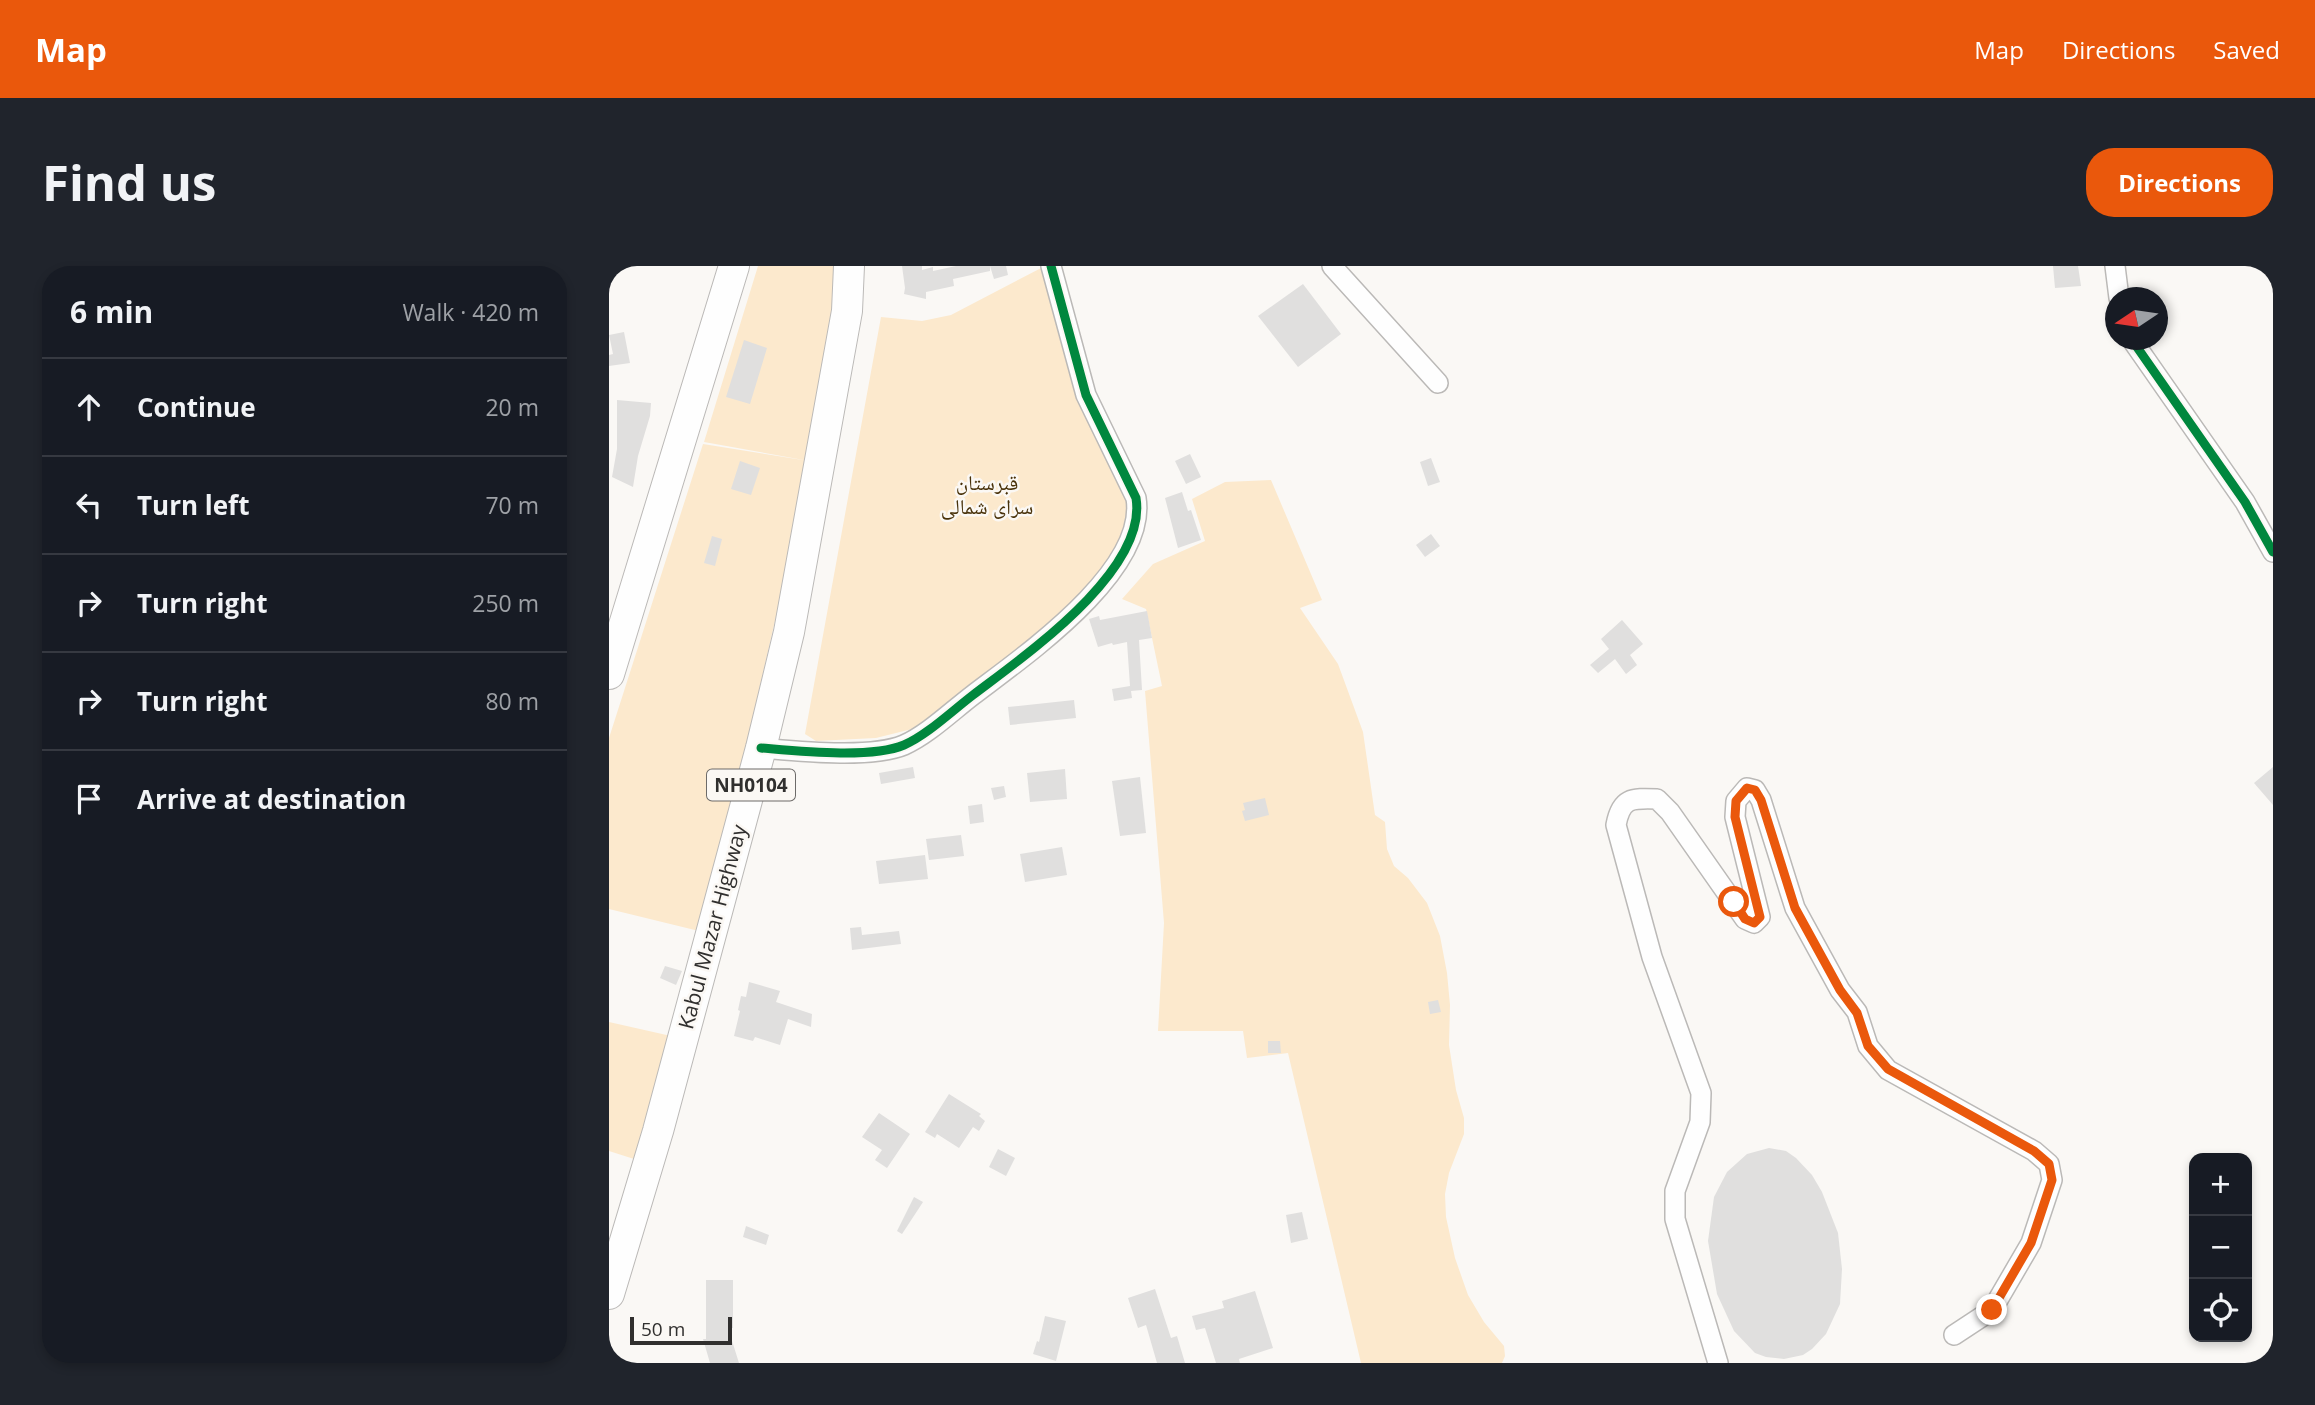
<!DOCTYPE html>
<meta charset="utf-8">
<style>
:root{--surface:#171b24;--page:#20242c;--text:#f1f3f6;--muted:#9ea1a6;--line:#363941;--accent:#ea580c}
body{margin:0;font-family:"Open Sans","Noto Naskh Arabic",sans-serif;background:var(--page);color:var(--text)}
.controls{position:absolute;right:21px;bottom:21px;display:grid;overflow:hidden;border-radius:14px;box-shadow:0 4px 10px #0003}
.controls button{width:63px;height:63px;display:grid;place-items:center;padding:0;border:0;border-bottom:2px solid var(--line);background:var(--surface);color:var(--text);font:35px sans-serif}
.compass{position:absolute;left:1496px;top:21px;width:63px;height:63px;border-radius:50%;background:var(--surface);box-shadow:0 4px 10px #0003;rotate:257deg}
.scale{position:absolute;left:21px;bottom:18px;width:102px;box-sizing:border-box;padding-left:7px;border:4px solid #302f2e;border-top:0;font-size:19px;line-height:24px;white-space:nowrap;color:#302f2e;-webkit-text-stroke:5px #fbf8f4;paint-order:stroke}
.stop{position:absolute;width:21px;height:21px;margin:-16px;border:5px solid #ea580c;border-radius:50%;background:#fff}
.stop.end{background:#ea580c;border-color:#fff;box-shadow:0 2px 7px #0008}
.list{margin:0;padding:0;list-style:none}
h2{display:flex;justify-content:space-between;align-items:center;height:91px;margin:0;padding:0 28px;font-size:30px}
h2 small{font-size:23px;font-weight:400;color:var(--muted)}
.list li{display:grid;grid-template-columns:46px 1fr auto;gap:21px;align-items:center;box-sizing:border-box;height:98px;padding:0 28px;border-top:2px solid var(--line)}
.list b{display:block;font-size:26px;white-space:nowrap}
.list em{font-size:23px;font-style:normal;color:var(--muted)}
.icon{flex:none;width:38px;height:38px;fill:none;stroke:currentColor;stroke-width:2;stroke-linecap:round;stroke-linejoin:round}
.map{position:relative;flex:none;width:1664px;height:1097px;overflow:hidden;border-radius:28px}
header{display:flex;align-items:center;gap:42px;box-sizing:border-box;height:98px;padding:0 35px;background:var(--accent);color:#fff}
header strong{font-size:33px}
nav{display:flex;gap:38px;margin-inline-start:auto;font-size:24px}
.intro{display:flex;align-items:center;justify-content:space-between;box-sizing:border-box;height:168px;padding:0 42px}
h1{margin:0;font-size:49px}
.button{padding:18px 32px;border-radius:28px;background:var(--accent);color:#fff;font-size:24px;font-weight:700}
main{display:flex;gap:42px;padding:0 42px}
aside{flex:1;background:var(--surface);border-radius:28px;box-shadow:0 4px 10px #0003}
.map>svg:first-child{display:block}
.green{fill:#fce9cd}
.building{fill:#e0dfde}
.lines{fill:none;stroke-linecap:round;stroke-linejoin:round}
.minor-casing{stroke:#bbb9b7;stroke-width:22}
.highway-casing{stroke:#bbb9b7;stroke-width:32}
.minor{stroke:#fefefe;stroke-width:19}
.highway{stroke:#fefefe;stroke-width:30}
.cycleway-casing{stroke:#fbf8f4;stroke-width:13}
.cycleway{stroke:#00873e;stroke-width:9}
.route{stroke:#ea580c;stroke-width:9}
.labels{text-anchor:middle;stroke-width:5;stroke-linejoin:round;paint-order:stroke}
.shield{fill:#fbf8f4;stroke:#6d6b69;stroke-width:2}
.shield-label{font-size:19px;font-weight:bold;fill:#302f2e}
.park-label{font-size:21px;fill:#483109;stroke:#fbf8f4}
.street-label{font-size:21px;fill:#302f2e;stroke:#fbf8f4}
</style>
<header>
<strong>Map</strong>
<nav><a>Map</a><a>Directions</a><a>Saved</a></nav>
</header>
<div class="intro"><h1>Find us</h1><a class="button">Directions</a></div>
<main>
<aside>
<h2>6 min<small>Walk · 420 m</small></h2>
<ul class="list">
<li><svg class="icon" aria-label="ahead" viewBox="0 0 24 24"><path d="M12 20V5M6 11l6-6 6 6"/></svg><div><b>Continue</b></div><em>20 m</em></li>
<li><svg class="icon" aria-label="left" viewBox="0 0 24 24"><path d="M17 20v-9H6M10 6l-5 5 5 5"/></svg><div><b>Turn left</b></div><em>70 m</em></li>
<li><svg class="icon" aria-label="right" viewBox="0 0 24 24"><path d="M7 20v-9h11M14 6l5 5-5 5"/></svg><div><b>Turn right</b></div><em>250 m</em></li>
<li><svg class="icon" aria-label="right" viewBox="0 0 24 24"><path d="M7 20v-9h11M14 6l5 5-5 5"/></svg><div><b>Turn right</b></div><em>80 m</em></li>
<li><svg class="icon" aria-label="arrive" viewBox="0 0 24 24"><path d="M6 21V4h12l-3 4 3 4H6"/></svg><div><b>Arrive at destination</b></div></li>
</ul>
</aside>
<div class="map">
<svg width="1664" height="1097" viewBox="0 0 1664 1097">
<rect width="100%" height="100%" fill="#faf8f5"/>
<!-- green -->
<g class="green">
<path d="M149,0H231L203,195L94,666L0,643V472L94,178L200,195L95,176Z"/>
<path d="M436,0L486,145L518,204L520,284L418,377L311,461L267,472L207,475L196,468L272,51L313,55L342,49Z"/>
<path d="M662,214L713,334L691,342L729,398L754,466L766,549L776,556L778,583L785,600L799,612L818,637L831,670L838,707L841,739L840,779L847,824L855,852V868L840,907L836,928L837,951L846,992L859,1029L875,1056L895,1080L896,1090L893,1097H752L679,787L638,792L634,765H549L555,657L536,425L553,420L537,343L513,333L544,298L596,275L583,233L616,216Z"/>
<path d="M0,756L62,770L25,893L0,885Z"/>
</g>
<!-- building -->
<g class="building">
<path d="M293,0H313V4L324,1V5L347,0H381V5L344,13L345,20L317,26V33L295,28L296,22Z"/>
<path d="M381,0H397L399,9L385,13Z"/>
<path d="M1444,0H1469L1472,20L1446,22Z"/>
<path d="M694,18L732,68L689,101L649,50Z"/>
<path d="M15,66L21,97L0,100V89L4,88L0,69Z"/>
<path d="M135,74L158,82L141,138L117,131Z"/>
<path d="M8,134L42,137L41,150L29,190L24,221L3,211L8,183Z"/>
<path d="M581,188L592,211L577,218L566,195Z"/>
<path d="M822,192L831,216L819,220L811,196Z"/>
<path d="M131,195L151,202L142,229L122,223Z"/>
<path d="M573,226L579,245L582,244L592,274L569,282L556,232Z"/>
<path d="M822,268L831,280L816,291L807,279Z"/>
<path d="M103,270L113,273L106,300L95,297Z"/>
<path d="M538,345L543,372L530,374L533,424L522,425L523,432L505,435L503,423L521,420L518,376L504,379L503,377L489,381L480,353L490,350L491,354Z"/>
<path d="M1013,354L1034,378L1021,389L1028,399L1017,408L1006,393L989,407L981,399L1000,383L992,373Z"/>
<path d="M465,434L467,452L401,459L399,441Z"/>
<path d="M304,501L306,512L272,518L270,507Z"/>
<path d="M1664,501V539L1645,517Z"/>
<path d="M456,503L458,533L421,536L418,507Z"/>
<path d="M531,511L537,567L511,570L503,515Z"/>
<path d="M395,520L397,531L385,534L382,522Z"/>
<path d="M656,532L660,549L636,555L633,545L636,544L634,537Z"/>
<path d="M373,538L375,556L361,558L359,540Z"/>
<path d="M352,569L355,590L320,594L317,573Z"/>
<path d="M453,581L458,609L416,616L411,588Z"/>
<path d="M316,589L319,613L270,618L267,595Z"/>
<path d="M252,661L253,669L290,665L292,678L243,684L241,662Z"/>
<path d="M56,700L73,705L67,719L51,712Z"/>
<path d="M140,716L171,725L167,736L203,748L202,761L179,753L171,779L146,771L144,775L125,770L131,745L129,744L132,730L137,731Z"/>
<path d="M829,734L832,746L821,748L819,736Z"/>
<path d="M659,775H671L672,787H659Z"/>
<path d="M340,828L372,848L370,850L376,855L370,865L364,861L350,882L328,868L326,872L316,866Z"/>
<path d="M270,847L301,868L278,902L266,894L273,884L253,871Z"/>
<path d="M1160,882L1177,885L1187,892L1203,909L1213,926L1229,967L1233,1003L1231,1038L1217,1068L1203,1083L1194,1089L1175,1093L1157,1091L1146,1087L1125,1065L1108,1028L1099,975L1105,931L1118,906L1138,888Z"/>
<path d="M389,883L406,892L397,910L380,901Z"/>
<path d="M305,931L314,936L293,968L288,965Z"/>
<path d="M693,946L699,973L682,977L677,949Z"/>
<path d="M137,960L160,969L157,979L134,971Z"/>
<path d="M97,1014H124V1062H119L130,1097H101L94,1073H97Z"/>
<path d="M546,1023L562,1072L568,1070L576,1097H548L537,1059L529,1062L519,1032Z"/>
<path d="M646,1025L664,1082L630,1093L631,1097H607L596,1062L587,1064L583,1050L615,1042L613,1035Z"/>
<path d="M436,1050L457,1055L447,1095L424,1088L428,1075L430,1076Z"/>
</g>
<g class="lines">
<defs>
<g id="minor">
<path d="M723,0L829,117"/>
<path d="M1506,0L1510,32"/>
<path d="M1523,74L1636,236L1664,286"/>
<path d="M152,482C188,485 262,493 295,479C318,469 343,445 364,429C415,390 539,305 527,232L477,129L442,0"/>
<path d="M1109,1097L1066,953V925L1091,856L1092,827L1043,691L1007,559C1012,532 1022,532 1048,533L1061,546L1136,653L1145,657L1151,651L1126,551L1127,535L1138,522L1146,524L1152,534L1186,642L1231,724L1248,746L1259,780L1279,804L1425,885L1440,898L1443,914L1422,977L1383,1044L1345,1069"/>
</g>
<g id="highway">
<path d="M0,408L125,0"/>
<path d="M0,1028L49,865L152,482L180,366L238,45L240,0"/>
</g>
</defs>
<!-- minor casing -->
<use href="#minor" class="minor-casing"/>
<!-- highway casing -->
<use href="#highway" class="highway-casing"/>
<!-- minor -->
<use href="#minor" class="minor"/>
<!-- highway -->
<use href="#highway" class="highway"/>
<defs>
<g id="cycleway">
<path d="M1523,74L1636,236L1664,286"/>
<path d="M152,482C188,485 262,493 295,479C318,469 343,445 364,429C415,390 539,305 527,232L477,129L442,0"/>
</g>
</defs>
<!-- cycleway casing -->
<use href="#cycleway" class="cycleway-casing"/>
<!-- cycleway -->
<use href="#cycleway" class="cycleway"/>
</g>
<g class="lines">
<!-- route -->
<path class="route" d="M1125,636L1136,653L1145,657L1151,651L1126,551L1127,535L1138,522L1146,524L1152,534L1186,642L1231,724L1248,747L1259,780L1279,803L1425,885L1440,898L1443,914L1422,977L1383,1044"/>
</g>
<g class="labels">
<!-- shield labels -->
<rect class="shield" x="98" y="503.5" width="88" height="31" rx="5"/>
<g class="shield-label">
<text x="142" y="526">NH0104</text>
</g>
<!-- park labels -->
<g class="park-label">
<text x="378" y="224">قبرستان<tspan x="378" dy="24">سرای شمالی</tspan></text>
</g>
<!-- street labels -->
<g class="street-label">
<text transform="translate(104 661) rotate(-75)" y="7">Kabul Mazar Highway</text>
</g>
</g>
</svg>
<div class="controls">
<button>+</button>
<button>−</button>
<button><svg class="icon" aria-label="locate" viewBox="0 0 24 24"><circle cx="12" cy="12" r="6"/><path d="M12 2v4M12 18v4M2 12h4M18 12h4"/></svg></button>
</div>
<svg class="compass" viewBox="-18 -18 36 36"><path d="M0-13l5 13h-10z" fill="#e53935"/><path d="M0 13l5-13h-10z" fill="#9ea1a6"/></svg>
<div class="scale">50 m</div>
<div class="stop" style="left:1125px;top:636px"></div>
<div class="stop end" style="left:1383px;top:1044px"></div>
</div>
</main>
